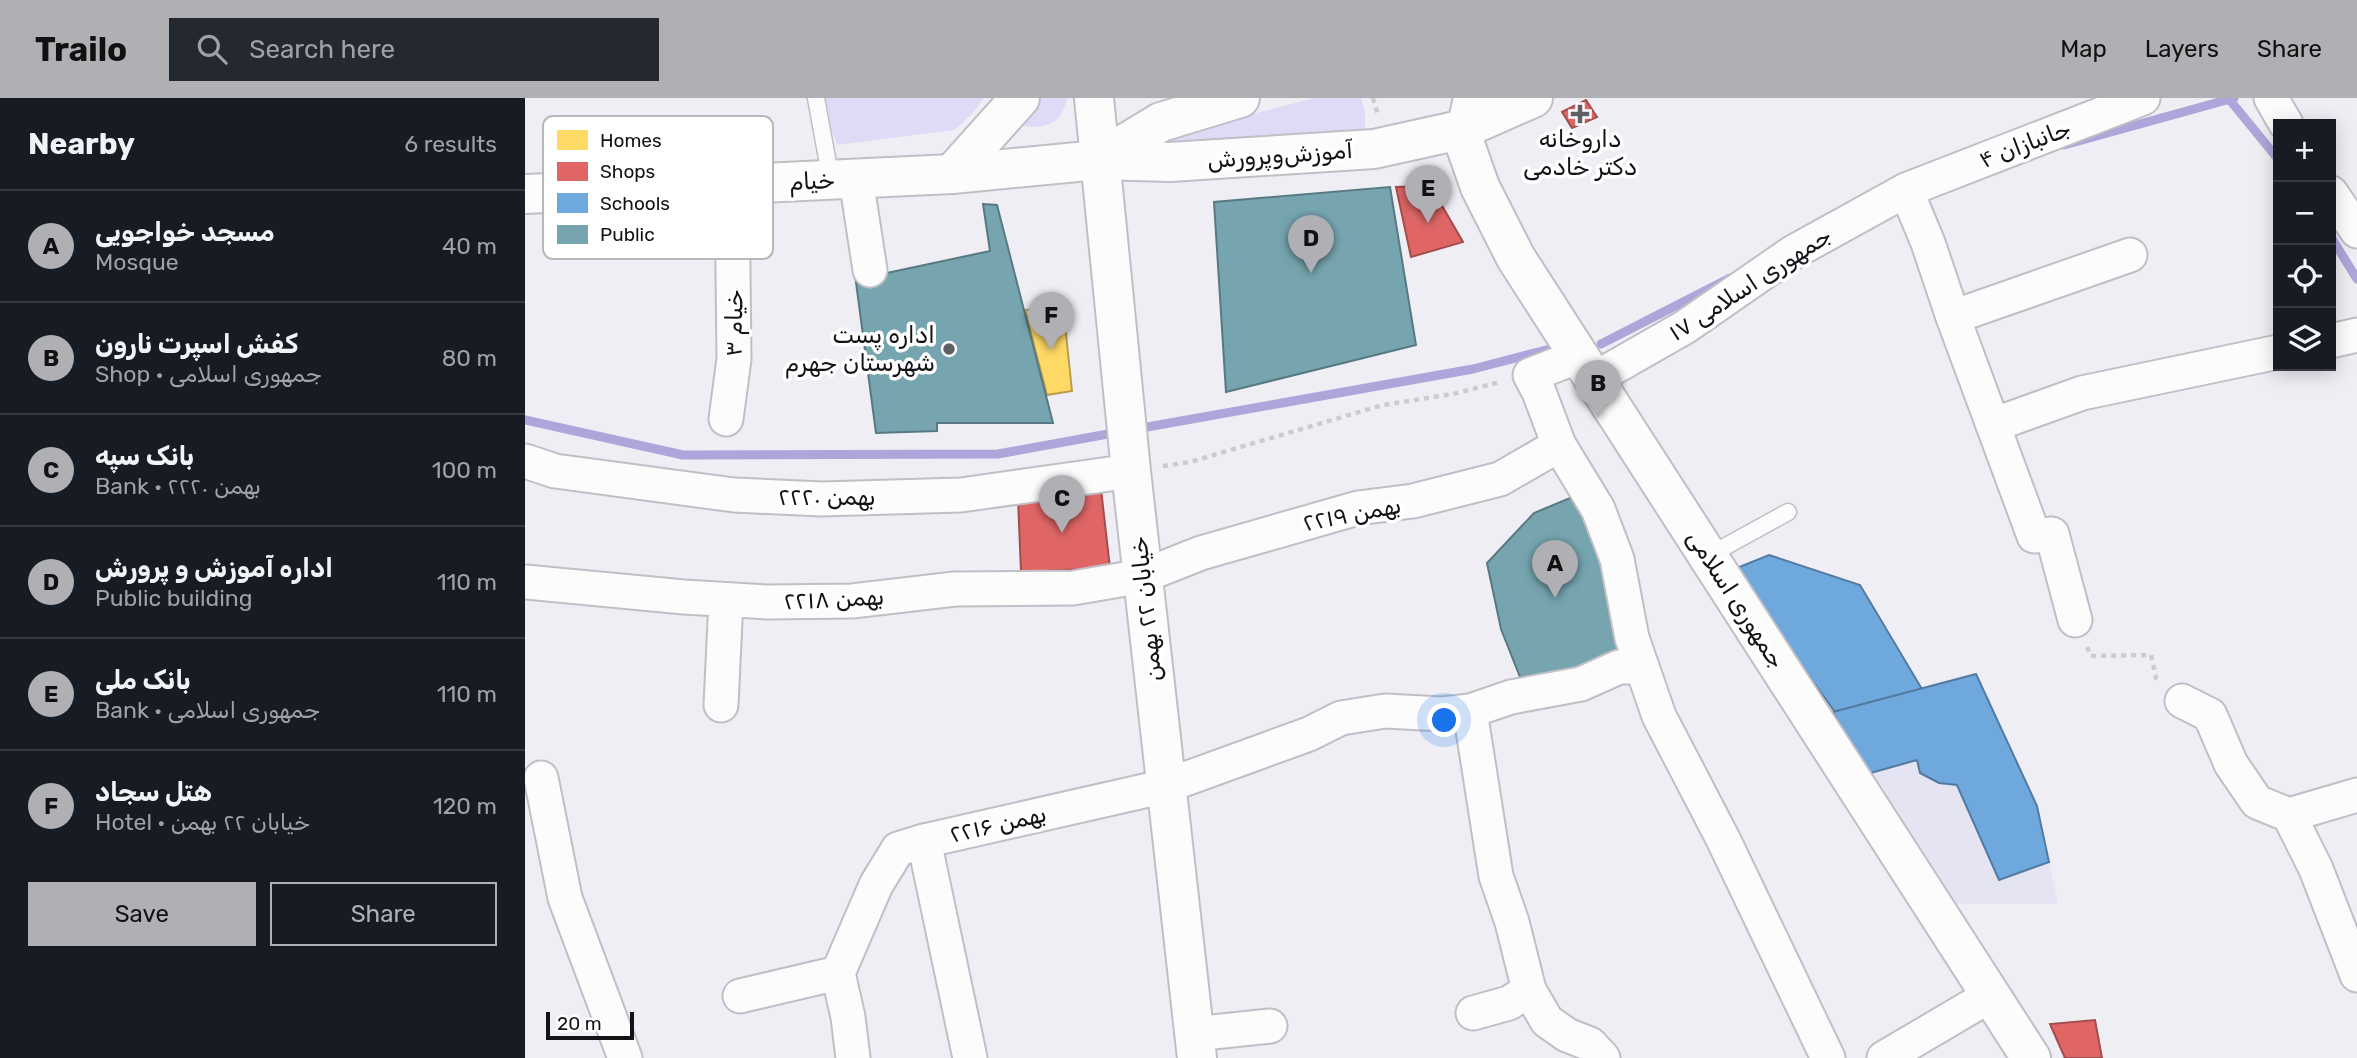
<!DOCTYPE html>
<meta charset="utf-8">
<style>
:root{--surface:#171b24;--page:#242831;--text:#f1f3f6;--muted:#9ea1a6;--line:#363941;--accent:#b0b0b4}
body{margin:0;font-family:Rubik,"Noto Sans Arabic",sans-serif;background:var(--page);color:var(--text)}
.controls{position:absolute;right:21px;top:21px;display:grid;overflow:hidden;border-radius:0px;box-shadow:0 4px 18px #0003}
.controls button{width:63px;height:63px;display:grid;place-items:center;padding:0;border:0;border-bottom:2px solid var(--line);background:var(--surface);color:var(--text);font:35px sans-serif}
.scale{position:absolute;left:21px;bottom:18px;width:88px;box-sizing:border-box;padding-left:7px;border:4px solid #131217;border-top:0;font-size:19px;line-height:24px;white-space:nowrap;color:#131217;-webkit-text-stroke:5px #fff;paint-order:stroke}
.you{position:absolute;left:920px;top:623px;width:24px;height:24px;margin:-18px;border:5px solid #fff;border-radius:50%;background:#1a73e8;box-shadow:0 0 0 10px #1a73e833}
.badge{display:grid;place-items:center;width:46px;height:46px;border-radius:50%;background:var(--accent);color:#111;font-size:23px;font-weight:700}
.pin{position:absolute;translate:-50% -58px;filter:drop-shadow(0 2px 4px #0008)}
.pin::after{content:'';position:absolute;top:37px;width:24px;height:21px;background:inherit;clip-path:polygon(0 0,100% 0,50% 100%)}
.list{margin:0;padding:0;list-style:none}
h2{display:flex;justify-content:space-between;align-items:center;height:91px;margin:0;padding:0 28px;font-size:30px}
h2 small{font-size:23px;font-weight:400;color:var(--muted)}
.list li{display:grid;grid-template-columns:46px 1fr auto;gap:21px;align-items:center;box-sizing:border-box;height:112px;padding:0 28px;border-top:2px solid var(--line)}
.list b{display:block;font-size:26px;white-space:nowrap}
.list p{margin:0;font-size:23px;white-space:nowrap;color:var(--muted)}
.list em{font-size:23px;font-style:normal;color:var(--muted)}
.actions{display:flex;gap:14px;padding:21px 28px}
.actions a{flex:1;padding:16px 0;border:2px solid var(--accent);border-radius:0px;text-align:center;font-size:24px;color:var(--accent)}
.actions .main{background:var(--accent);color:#111}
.icon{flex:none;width:38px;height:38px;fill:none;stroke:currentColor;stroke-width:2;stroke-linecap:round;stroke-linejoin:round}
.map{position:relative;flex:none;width:1832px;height:960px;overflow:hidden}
header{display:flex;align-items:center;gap:42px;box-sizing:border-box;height:98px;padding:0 35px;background:var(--accent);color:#111}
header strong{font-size:33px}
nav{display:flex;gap:38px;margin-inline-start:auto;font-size:24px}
.search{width:490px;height:63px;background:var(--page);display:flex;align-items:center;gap:18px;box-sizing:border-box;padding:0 24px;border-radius:0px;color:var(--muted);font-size:26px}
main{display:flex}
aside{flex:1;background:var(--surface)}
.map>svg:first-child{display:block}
.built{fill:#e4e4f2}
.green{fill:#dedbf6}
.homes{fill:#ffd966;stroke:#b89d4e;stroke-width:2}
.shops{fill:#e06666;stroke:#a24d4e;stroke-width:2}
.schools{fill:#6fa8dc;stroke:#537ba1;stroke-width:2}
.public{fill:#76a5af;stroke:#587981;stroke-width:2}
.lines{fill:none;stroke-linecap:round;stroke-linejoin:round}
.stream{stroke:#ada6db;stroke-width:9}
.service-casing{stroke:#c0bfc5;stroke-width:19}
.minor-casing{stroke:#c0bfc5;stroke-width:37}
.tertiary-casing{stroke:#c0bfc5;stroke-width:42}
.secondary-casing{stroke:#c0bfc5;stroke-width:42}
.path{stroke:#cccccf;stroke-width:4.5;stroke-dasharray:5 5;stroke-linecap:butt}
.service{stroke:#fcfcfd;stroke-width:16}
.minor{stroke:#fcfcfd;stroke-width:33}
.tertiary{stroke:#fcfcfd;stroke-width:38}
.secondary{stroke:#fcfcfd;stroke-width:38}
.poi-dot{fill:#605f64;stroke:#fff;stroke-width:2.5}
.labels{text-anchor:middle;stroke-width:7;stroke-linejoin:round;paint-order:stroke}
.poi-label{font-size:24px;fill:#131217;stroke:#fff}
.street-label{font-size:24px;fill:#131217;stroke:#fff}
.key{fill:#fff;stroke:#b8b8b9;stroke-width:2}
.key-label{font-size:19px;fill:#131217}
</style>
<header>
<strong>Trailo</strong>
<div class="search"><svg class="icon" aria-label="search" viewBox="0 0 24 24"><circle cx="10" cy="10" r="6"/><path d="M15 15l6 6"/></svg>Search here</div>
<nav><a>Map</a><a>Layers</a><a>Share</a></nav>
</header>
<main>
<aside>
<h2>Nearby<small>6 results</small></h2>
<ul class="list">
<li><span class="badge">A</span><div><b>مسجد خواجویی</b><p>Mosque</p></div><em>40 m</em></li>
<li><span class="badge">B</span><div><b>کفش اسپرت نارون</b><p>Shop · جمهوری اسلامی</p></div><em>80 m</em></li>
<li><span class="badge">C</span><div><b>بانک سپه</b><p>Bank · ۲۲بهمن ۲۰</p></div><em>100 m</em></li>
<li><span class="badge">D</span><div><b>اداره آموزش و پرورش</b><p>Public building</p></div><em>110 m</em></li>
<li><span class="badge">E</span><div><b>بانک ملی</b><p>Bank · جمهوری اسلامی</p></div><em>110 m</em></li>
<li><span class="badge">F</span><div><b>هتل سجاد</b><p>Hotel · خیابان ۲۲ بهمن</p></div><em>120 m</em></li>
</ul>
<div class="actions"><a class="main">Save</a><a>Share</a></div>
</aside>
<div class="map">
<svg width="1832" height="960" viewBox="0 0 1832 960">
<rect width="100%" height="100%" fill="#eeeef4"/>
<!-- built -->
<path class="built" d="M1451,576L1512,709L1533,806H1422L1305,615Z"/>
<!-- green -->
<g class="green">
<path d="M295,0H459L447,16L429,32L312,47Z"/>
<path d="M517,0H542C537,28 517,32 492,27Z"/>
<path d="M789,0H836L840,14V37L637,52L633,41Z"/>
</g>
<!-- homes -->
<path class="homes" d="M538,208L547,293L522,297L500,212Z"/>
<!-- shops -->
<g class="shops">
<path d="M1061,2L1072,19L1047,30L1037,14Z"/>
<path d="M902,88L909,94L938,144L886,159L871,89Z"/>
<path d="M576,391L585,470L496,474L493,401Z"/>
<path d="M1570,922L1577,960H1540L1525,926Z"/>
</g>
<!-- schools -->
<g class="schools">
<path d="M1244,457L1335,487L1397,591L1310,614L1207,472Z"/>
<path d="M1451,576L1512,708L1524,764L1474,782L1432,687L1414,685L1395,675L1392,662L1342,676L1308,614Z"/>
</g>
<!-- public -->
<g class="public">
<path d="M865,89L891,247L701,294L689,104Z"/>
<path d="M458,106L472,107L528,325H412V333L351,335L330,177L357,176L465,153Z"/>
<path d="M1045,400L1058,404L1093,523L1097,558L999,589L976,531L962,465L1009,415Z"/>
</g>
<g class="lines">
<!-- stream -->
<g class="stream">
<path d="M1704,1L1753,61"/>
<path d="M1539,47L1709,0"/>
<path d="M1806,139L1832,181"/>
<path d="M1076,246L1205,180"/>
<path d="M0,322L158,357L473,356L594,334"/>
<path d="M611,331L948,271L1025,251"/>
</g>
<defs>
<g id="service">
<path d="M291,0L306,82"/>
<path d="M1183,458L1263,414"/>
</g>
<g id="minor">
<path d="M1746,0L1761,26"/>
<path d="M331,81L345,172"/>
<path d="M1381,92L1403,145L1428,219L1509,438L1527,436L1550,522"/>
<path d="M1806,95L1832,133"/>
<path d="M1428,219L1605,157"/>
<path d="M1806,243L1832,237"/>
<path d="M1054,258L1005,277L1014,294L1034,347L1073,411L1092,461L1107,540L1134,618L1198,741L1303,960"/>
<path d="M1069,281L1160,229L1267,155L1381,92L1618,0"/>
<path d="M201,321L209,261L207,86"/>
<path d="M1468,327L1557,295L1753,254"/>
<path d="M0,363L30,373L209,397L297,401L436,397L606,373"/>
<path d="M0,484L159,499L242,504L327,503L430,491L548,490L618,478L676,455L833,410L888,403L975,381L1034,347"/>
<path d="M1657,603L1685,617L1706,666L1732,704L1764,717L1832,697"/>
<path d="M196,607L201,502"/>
<path d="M945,613L971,778L987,824L1004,892L1022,923L1042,937L1065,946L1078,960"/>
<path d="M16,680L40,800L100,960"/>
<path d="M1764,717L1791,771L1832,877"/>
<path d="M313,875L323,919L328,960"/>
<path d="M215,898L313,875L351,787L373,751L399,743"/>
<path d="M948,915L984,905L1004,892"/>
<path d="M669,936L745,928"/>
<path d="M445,960L399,743L641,688L784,636L816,620L860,613L917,616L945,613L986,599L1056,586L1094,569H1117"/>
<path d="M1359,960L1466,897"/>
</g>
<path id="tertiary" d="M948,0L942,28L935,32L955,89L991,160L1506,960"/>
<g id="secondary">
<path d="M569,0L606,373L672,960"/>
<path d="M573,62L636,24L715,0"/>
<path d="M427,76L495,0"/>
<path d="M0,96L427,76L573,62L645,64L849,51L935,32L1008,0"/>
</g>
</defs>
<!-- service casing -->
<use href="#service" class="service-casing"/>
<!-- minor casing -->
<use href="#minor" class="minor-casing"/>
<!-- tertiary casing -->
<use href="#tertiary" class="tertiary-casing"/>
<!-- secondary casing -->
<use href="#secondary" class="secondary-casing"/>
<!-- path -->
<g class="path">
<path d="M848,0L853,18"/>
<path d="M638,368L665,364L858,307L928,296L975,284"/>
<path d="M1562,549L1566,558L1626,557L1631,580L1636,584"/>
</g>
<!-- service -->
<use href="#service" class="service"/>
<!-- minor -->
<use href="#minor" class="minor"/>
<!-- tertiary -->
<use href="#tertiary" class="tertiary"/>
<!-- secondary -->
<use href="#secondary" class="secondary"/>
</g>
<!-- markers -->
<g class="poi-dot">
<path d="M1051.5 5.5h7v7h7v7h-7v7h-7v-7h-7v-7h7z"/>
<circle cx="424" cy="251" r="7"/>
</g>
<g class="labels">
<!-- poi labels -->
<g class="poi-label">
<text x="1055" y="49">داروخانه<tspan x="1055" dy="28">دکتر خادمی</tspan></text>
<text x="410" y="245" text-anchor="end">اداره پست<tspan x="410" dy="28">شهرستان جهرم</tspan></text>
</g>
<!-- street labels -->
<g class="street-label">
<text transform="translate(1500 46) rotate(-21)" y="8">جانبازان ۴</text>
<text transform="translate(755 57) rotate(-4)" y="8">آموزش‌و‌پرورش</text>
<text transform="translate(287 83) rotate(-3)" y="8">خیام</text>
<text transform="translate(1225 186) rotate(-33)" y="8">جمهوری اسلامی ۱۷</text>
<text transform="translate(209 225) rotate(-89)" y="8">خیام ۳</text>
<text x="302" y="407">۲۲بهمن ۲۰</text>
<text transform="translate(827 416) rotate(-11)" y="8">۲۲بهمن ۱۹</text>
<text transform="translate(309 501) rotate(-3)" y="8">۲۲بهمن ۱۸</text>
<text transform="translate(1211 501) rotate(57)" y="8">جمهوری اسلامی</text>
<text transform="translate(621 511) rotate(-96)" y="8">خیابان ۲۲ بهمن</text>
<text transform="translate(473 726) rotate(-13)" y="8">۲۲بهمن ۱۶</text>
</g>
</g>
<!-- legend -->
<rect x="18" y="18" width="230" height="143" rx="10" class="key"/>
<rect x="32" y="32" width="31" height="20" fill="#ffd966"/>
<rect x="32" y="64" width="31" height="19" fill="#e06666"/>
<rect x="32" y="95" width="31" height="20" fill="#6fa8dc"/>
<rect x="32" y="127" width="31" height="19" fill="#76a5af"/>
<g class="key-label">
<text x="75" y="49">Homes</text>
<text x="75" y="80">Shops</text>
<text x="75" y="112">Schools</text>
<text x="75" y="143">Public</text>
</g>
</svg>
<div class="controls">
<button>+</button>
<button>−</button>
<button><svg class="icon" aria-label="locate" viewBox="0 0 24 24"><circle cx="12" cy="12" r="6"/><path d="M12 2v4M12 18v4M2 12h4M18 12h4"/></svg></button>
<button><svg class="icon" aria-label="layers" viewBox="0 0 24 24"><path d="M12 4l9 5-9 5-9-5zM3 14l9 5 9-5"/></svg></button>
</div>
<div class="scale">20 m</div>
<div class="you"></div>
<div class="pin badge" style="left:1030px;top:500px">A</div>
<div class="pin badge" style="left:1073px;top:320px">B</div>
<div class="pin badge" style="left:537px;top:435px">C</div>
<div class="pin badge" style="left:786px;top:175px">D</div>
<div class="pin badge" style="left:903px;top:125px">E</div>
<div class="pin badge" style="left:526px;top:252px">F</div>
</div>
</main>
